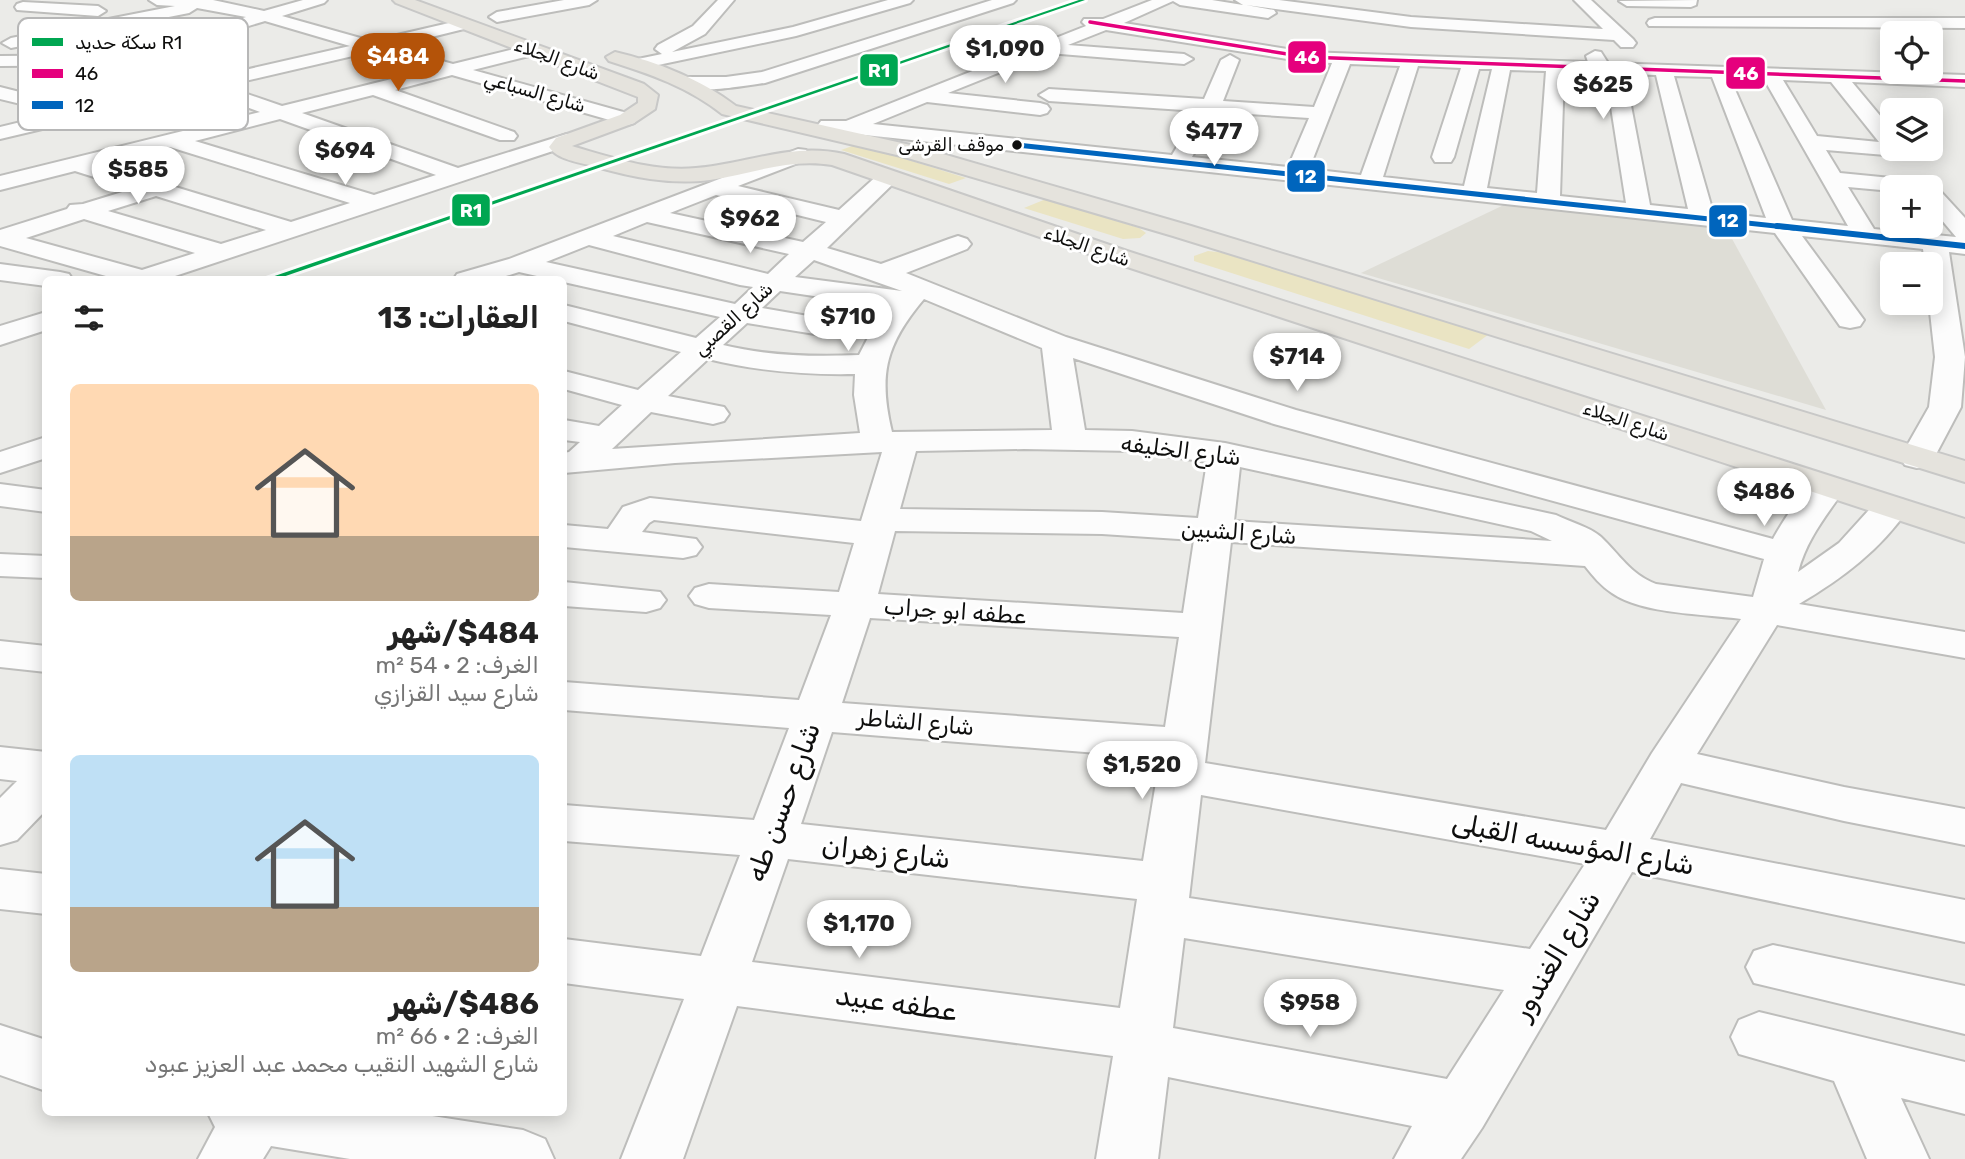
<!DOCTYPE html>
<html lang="ar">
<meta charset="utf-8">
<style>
body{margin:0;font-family:Rubik,Vazirmatn,sans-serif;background:#f6f6f6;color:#222;direction:rtl;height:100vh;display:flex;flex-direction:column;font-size:26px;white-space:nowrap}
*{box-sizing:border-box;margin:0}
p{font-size:23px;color:#767676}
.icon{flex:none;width:38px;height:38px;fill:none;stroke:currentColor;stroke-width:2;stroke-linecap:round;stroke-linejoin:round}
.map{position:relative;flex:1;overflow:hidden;direction:ltr}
.panel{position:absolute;left:42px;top:276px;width:525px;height:840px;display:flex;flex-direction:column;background:#fff;border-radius:10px;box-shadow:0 4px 18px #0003;direction:rtl}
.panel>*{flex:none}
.buttons{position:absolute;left:1880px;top:21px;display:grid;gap:14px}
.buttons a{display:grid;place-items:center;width:63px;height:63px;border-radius:10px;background:#fff;box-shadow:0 4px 18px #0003;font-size:35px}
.price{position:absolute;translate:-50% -60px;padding:0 16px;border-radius:24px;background:#fff;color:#222;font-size:23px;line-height:46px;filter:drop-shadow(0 2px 4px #0008)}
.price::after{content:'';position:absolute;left:50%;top:42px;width:21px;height:16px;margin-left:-10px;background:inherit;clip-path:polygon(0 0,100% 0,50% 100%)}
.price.on{background:#b45309;color:#fff}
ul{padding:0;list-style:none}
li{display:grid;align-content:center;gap:14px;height:371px;padding:0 28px}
li span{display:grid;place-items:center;height:217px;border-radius:10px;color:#555}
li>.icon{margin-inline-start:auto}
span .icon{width:126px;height:126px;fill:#fffc;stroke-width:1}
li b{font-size:30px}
h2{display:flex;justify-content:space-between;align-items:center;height:84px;padding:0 28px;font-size:30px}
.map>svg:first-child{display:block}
.built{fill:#deddd6}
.green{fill:#eae4c3}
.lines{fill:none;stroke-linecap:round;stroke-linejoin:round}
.minor-casing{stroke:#bdbdbb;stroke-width:4}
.major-casing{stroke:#c8c8c7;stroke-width:4}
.minor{fill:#fcfcfc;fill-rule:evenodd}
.major{fill:#e5e3dd;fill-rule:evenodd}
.bus-1-casing{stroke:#fff;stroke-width:6}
.bus-2-far1-casing{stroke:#fff;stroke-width:8}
.bus-2-casing{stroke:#fff;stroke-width:10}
.bus-1{stroke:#e5007d;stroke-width:3.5}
.bus-2-far1{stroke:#0065bd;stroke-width:5}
.bus-2{stroke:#0065bd;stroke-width:6}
.rail-1-casing{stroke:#fff;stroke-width:6}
.rail-1{fill:#00a651;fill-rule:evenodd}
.bus-dot{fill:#0f0f0e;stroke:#fff;stroke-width:2.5}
.labels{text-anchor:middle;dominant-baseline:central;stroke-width:6;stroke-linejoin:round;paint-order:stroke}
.far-bus-label{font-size:18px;fill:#0f0f0e;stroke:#fff;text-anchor:end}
.far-street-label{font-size:19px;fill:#0f0f0e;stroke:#fff}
.street-label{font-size:23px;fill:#0f0f0e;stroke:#fff}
.near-street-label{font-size:28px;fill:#0f0f0e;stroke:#fff}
.key{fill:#fff;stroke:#b7b7b7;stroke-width:2}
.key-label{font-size:19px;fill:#0f0f0e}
.line-badge{stroke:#fff;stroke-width:2.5}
.badge-label{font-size:19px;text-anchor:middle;font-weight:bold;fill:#fff}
</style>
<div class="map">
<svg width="1965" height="1159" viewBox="0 0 1965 1159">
<rect width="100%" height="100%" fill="#ebebe8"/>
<path class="built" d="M1508,203L1725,226L1826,410L1361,273Z"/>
<path class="green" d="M858,144L966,178L949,184L841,150Z
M1046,199L1139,228L1146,233L1140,238L1123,239L1024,208Z
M1208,251L1226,253L1489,334L1469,349L1194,261V256Z"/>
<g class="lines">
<defs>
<path id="minor" d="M149,0H213L264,11L303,0H327L324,3L282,16L371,41L462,20L470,25L468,28L391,47L453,64L531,45L537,46L540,50L537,54L473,70L634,115L637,119L634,123L627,125L452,75L395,90L514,132L517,136L514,140H500L373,95L302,113L458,168L567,134L574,136L577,140L574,144L163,280H120L0,246V230L67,209L70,205L83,204L132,189L75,171L0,190V176L260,112L203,91L0,139V127L58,113L0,99V87L83,108L184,84L131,65L0,66V56L118,55L246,17L197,8L189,13L11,48L2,43L11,38L175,6L157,5ZM265,21L350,46L205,79L144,58ZM370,52L432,69L282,106L224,86ZM280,119L436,175L374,195L195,141ZM170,147L350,203L291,222L172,186L169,182L156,181L100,164ZM156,196L266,230L221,244L108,211ZM84,219L195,253L142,270L26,238Z
M564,0H597L589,5L497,22L489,17L497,12Z
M718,0H734L705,34L672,52L793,27L888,0H913L910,3L796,36L639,69L633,68L630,64L633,60L662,54L655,49L658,45L693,26Z
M992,0H1016L1013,3L765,83C747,85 689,97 678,83L687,77H726L762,72Z
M1152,0H1212L1243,5L1235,0H1279L1411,17L1603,29L1574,0H1591L1633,39L1636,43L1633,47H1621L1614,40L1411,27L1246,5L1274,10L1276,13L1268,18L1180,5L1173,1L1124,23L1306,52L1588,62L1586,56L1595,51L1601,52L1608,63L1965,75V87L1852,82L1892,130V149L1908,150L1905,155L1897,156L1826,150L1840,173L1932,182L1965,218V254L1949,252L1965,357L1961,407L1934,458L1929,465L1917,468L1905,465L1900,458L1929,407L1935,357L1929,303L1930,264H1925L1923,249L1802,236L1864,320L1860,326L1850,328L1840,326L1775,233L828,131L821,129L818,125L821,121H846L1086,26L1082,22L1084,19H1103ZM1106,30L1306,62L1332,63L1314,107L1223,101L1239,60L1230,55L1221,60L1204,99L1049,89L1039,95L1049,101L1198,111L1172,155L873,124L927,102L1040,115L1047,113L1050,109L1047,105L1040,103L948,93L1048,53L1184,64L1193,59L1184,54L1068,45ZM1350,64L1400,66L1361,175L1309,169ZM1418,66L1461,68L1432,157L1435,162H1451L1454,157L1479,69H1492L1464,186L1383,177ZM1510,70L1546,71L1537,193L1487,188ZM1564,72L1606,75L1626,203L1560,196ZM1625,74L1656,75L1688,209L1650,205ZM1674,76L1712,77L1766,218L1713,212ZM1730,78L1764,79L1848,226L1792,220ZM1783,80L1831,82L1879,142L1817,136ZM1217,112L1309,118L1288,167L1192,157ZM1848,187L1892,191V187H1930V206L1956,237L1874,229Z
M1697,0L1696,5L1691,7L1627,6L1619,1Z
M23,2L98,6L106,11L98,16L17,10L15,7L17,4Z
M1655,18H1965V28L1649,26L1647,23L1649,20Z
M798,149L806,150L809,155L806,160L738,186L839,210L880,173H896L899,178L827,248L881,264L949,239L958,236L967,239L971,244L967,249L906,273L1066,337L1296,410L1773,539C1781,524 1805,486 1819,479C1826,475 1834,478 1841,480L1846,487C1827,515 1807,538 1798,572L1839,543L1878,500L1891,497L1904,500L1909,508C1880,550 1843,578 1799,604L1965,632V658L1777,625L1697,754L1844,787L1965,809V845L1844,821L1681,783L1650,839L1965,900V942L1632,872L1482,1128L1461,1159H1394L1412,1126L1168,1077L1158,1159H1096L1113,1056L737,1006L683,1159H621L684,999L564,983V939L701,956L740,855L564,841V805L754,820L789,728L564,710V682L799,700L831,615L709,608L695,604L689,596L695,588L709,584L839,592L854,543L654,520L649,523L642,532L696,539L702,547L696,555L683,558L564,547V525L608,529L623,507L650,498L861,521L882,452L675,463L564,473V453L569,452L580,442L564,440V420L599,426L622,405L564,389V371L638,390L681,352L564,321V305L696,338L720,317L519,272L493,280H453L457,274L509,259ZM716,195L826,222L803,242L670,213ZM647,222L789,254L768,274L613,236ZM589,245L740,285L753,287L735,304L546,262ZM814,260L902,291L795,277ZM780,291L888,307L874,326L859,355C813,357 768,356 723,345L747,323L821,335L831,332L835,326L831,320L762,308ZM924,299L1042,348L1052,430L892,432C878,374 886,344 924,299ZM1073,358L1274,424L1764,559L1753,597L1656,584C1630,574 1620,555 1601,537C1590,527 1570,522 1556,515L1225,443L1132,431L1085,430ZM708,359C757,371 805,375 855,374L854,395L860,433L612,449L651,412L713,424L724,421L729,414L724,407L668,396ZM1024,449L1132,451L1207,462L1198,518L1102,512L900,509L916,451ZM1240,467L1531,531L1552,541L1234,521ZM895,531L1102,534L1194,540L1183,613L878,594ZM1231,542L1585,566C1593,576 1601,586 1612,593C1642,614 1704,614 1741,619L1652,753L1606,830L1205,763ZM870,618L1179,637L1165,727L842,703ZM832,732L1160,758L1143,861L801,824ZM1201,795L1585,864L1530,949L1189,898ZM788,859L1137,899L1120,1008L752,962ZM1184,938L1504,990L1447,1079L1173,1028Z
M0,264L60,272L69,274L73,280H46V286L0,280Z
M46,312V330L0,345V326Z
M46,437V458L0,473V452Z
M0,484L46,490V512L0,506Z
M0,554L46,556V578L0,576Z
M564,582L660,592L666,600L660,608L646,612L564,606Z
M0,641L46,646V672L0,667Z
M0,747L46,752V810L17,840L0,845V798L17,781L0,779Z
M0,869L46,874V914L0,909Z
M1773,945L1965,986V1034L1754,983L1746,967L1754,951Z
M1759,1012L1965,1062V1114L1901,1098L1929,1159H1867L1834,1081L1739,1054L1731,1037L1739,1020Z
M0,1025L46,1040V1091L0,1075Z
M208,1113H413L523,1130L545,1139L554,1159H350L271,1146L263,1159H198L215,1127Z"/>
<path id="major" d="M393,0H415L644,84L658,95L655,109L634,123L572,146L575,147C614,158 654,172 696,168C746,164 792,142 844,154L1127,251L1965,519V542L1109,261L832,165C789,158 751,174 710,180C669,185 631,177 593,166C578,162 558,160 549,147L556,138L620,115L638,103V97L396,3Z
M615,52C658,62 700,79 736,106L915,146L1191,226L1965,461V482L1173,236L901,156L722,114C688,87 650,74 609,61L606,57Z"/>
</defs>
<use href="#minor" class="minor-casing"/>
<use href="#major" class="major-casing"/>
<use href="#minor" class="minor"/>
<use href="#major" class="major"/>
<defs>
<path id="bus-1" d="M1090,22L1306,57L1965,81"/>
<path id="bus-2-far1" d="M1017,145L1794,228"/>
<path id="bus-2" d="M1777,226L1965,246"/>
</defs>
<use href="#bus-1" class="bus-1-casing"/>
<use href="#bus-2-far1" class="bus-2-far1-casing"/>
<use href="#bus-2" class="bus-2-casing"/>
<use href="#bus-1" class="bus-1"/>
<use href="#bus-2-far1" class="bus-2-far1"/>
<use href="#bus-2" class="bus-2"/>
<defs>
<path id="rail-1" d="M1079,0H1085L274,280H263Z"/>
</defs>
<use href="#rail-1" class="rail-1-casing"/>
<use href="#rail-1" class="rail-1"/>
</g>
<circle class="bus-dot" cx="1017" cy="145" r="6"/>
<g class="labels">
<g class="far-bus-label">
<text x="1004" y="145">موقف القرشى</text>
</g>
<g class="far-street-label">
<text transform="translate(557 59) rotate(20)">شارع الجلاء</text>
<text transform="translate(535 92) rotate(16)">شارع السباعي</text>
<text transform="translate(1087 246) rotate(19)">شارع الجلاء</text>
<text transform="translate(733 319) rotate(-42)">شارع القصبي</text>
<text transform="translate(1626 421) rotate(18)">شارع الجلاء</text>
</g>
<g class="street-label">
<text transform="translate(1181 450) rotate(7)">شارع الخليفه</text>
<text transform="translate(1239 532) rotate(4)">شارع الشبين</text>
<text transform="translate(955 611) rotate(4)">عطفه ابو جراب</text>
<text transform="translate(916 722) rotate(5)">شارع الشاطر</text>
</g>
<g class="near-street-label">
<text transform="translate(783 802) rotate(-70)">شارع حسن طه</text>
<text transform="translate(1573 844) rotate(10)">شارع المؤسسه القبلى</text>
<text transform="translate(886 852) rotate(6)">شارع زهران</text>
<text transform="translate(1556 955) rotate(-59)">شارع الغندور</text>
<text transform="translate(896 1003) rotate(8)">عطفه عبيد</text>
</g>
</g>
<rect x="18" y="18" width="230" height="112" rx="10" class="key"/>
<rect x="32" y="38" width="31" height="8" fill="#00a651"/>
<rect x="32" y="69" width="31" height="9" fill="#e5007d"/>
<rect x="32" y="101" width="31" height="8" fill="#0065bd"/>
<g class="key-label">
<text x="75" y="49">سكة حديد R1</text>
<text x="75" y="80">46</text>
<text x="75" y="112">12</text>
</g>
<g class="line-badge">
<rect x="1287" y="40" width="40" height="34" rx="7" fill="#e5007d"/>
<rect x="859" y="53" width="40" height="34" rx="7" fill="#00a651"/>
<rect x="1725" y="56" width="41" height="34" rx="7" fill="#e5007d"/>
<rect x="1286" y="159" width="40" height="34" rx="7" fill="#0065bd"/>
<rect x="451" y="193" width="40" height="34" rx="7" fill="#00a651"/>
<rect x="1708" y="204" width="40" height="34" rx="7" fill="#0065bd"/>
</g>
<g class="badge-label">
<text x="1307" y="64">46</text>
<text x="879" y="77">R1</text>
<text x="1746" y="80">46</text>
<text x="1306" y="183">12</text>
<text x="471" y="217">R1</text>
<text x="1728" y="227">12</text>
</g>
</svg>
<div class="buttons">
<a><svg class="icon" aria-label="locate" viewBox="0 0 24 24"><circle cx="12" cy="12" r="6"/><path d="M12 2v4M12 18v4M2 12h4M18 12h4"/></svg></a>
<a><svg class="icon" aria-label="layers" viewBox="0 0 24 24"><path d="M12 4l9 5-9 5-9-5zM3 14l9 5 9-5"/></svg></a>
<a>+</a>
<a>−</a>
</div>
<b class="price" style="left:1005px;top:85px">$1,090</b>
<b class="price on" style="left:398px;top:93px">$484</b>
<b class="price" style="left:1603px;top:121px">$625</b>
<b class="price" style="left:1214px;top:168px">$477</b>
<b class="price" style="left:345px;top:187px">$694</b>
<b class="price" style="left:138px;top:206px">$585</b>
<b class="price" style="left:750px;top:255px">$962</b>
<b class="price" style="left:848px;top:353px">$710</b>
<b class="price" style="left:1297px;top:393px">$714</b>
<b class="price" style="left:1764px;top:528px">$486</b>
<b class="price" style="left:1142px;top:801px">$1,520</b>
<b class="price" style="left:859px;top:960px">$1,170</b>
<b class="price" style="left:1310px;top:1039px">$958</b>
<section class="panel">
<h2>العقارات: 13<svg class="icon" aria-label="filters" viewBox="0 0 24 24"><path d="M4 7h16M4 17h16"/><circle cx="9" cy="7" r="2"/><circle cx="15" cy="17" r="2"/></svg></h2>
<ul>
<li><span style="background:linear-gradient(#ffd9b3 70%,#b9a48a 0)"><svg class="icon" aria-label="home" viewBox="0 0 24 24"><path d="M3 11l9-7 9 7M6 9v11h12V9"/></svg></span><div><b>$484/شهر</b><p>الغرف: 2 · 54 m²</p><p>شارع سيد القزازي</p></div></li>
<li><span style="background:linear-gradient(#bfe0f5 70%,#b9a48a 0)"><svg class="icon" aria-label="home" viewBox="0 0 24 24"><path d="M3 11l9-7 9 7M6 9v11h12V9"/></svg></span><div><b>$486/شهر</b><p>الغرف: 2 · 66 m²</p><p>شارع الشهيد النقيب محمد عبد العزيز عبود</p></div></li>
</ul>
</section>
</div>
